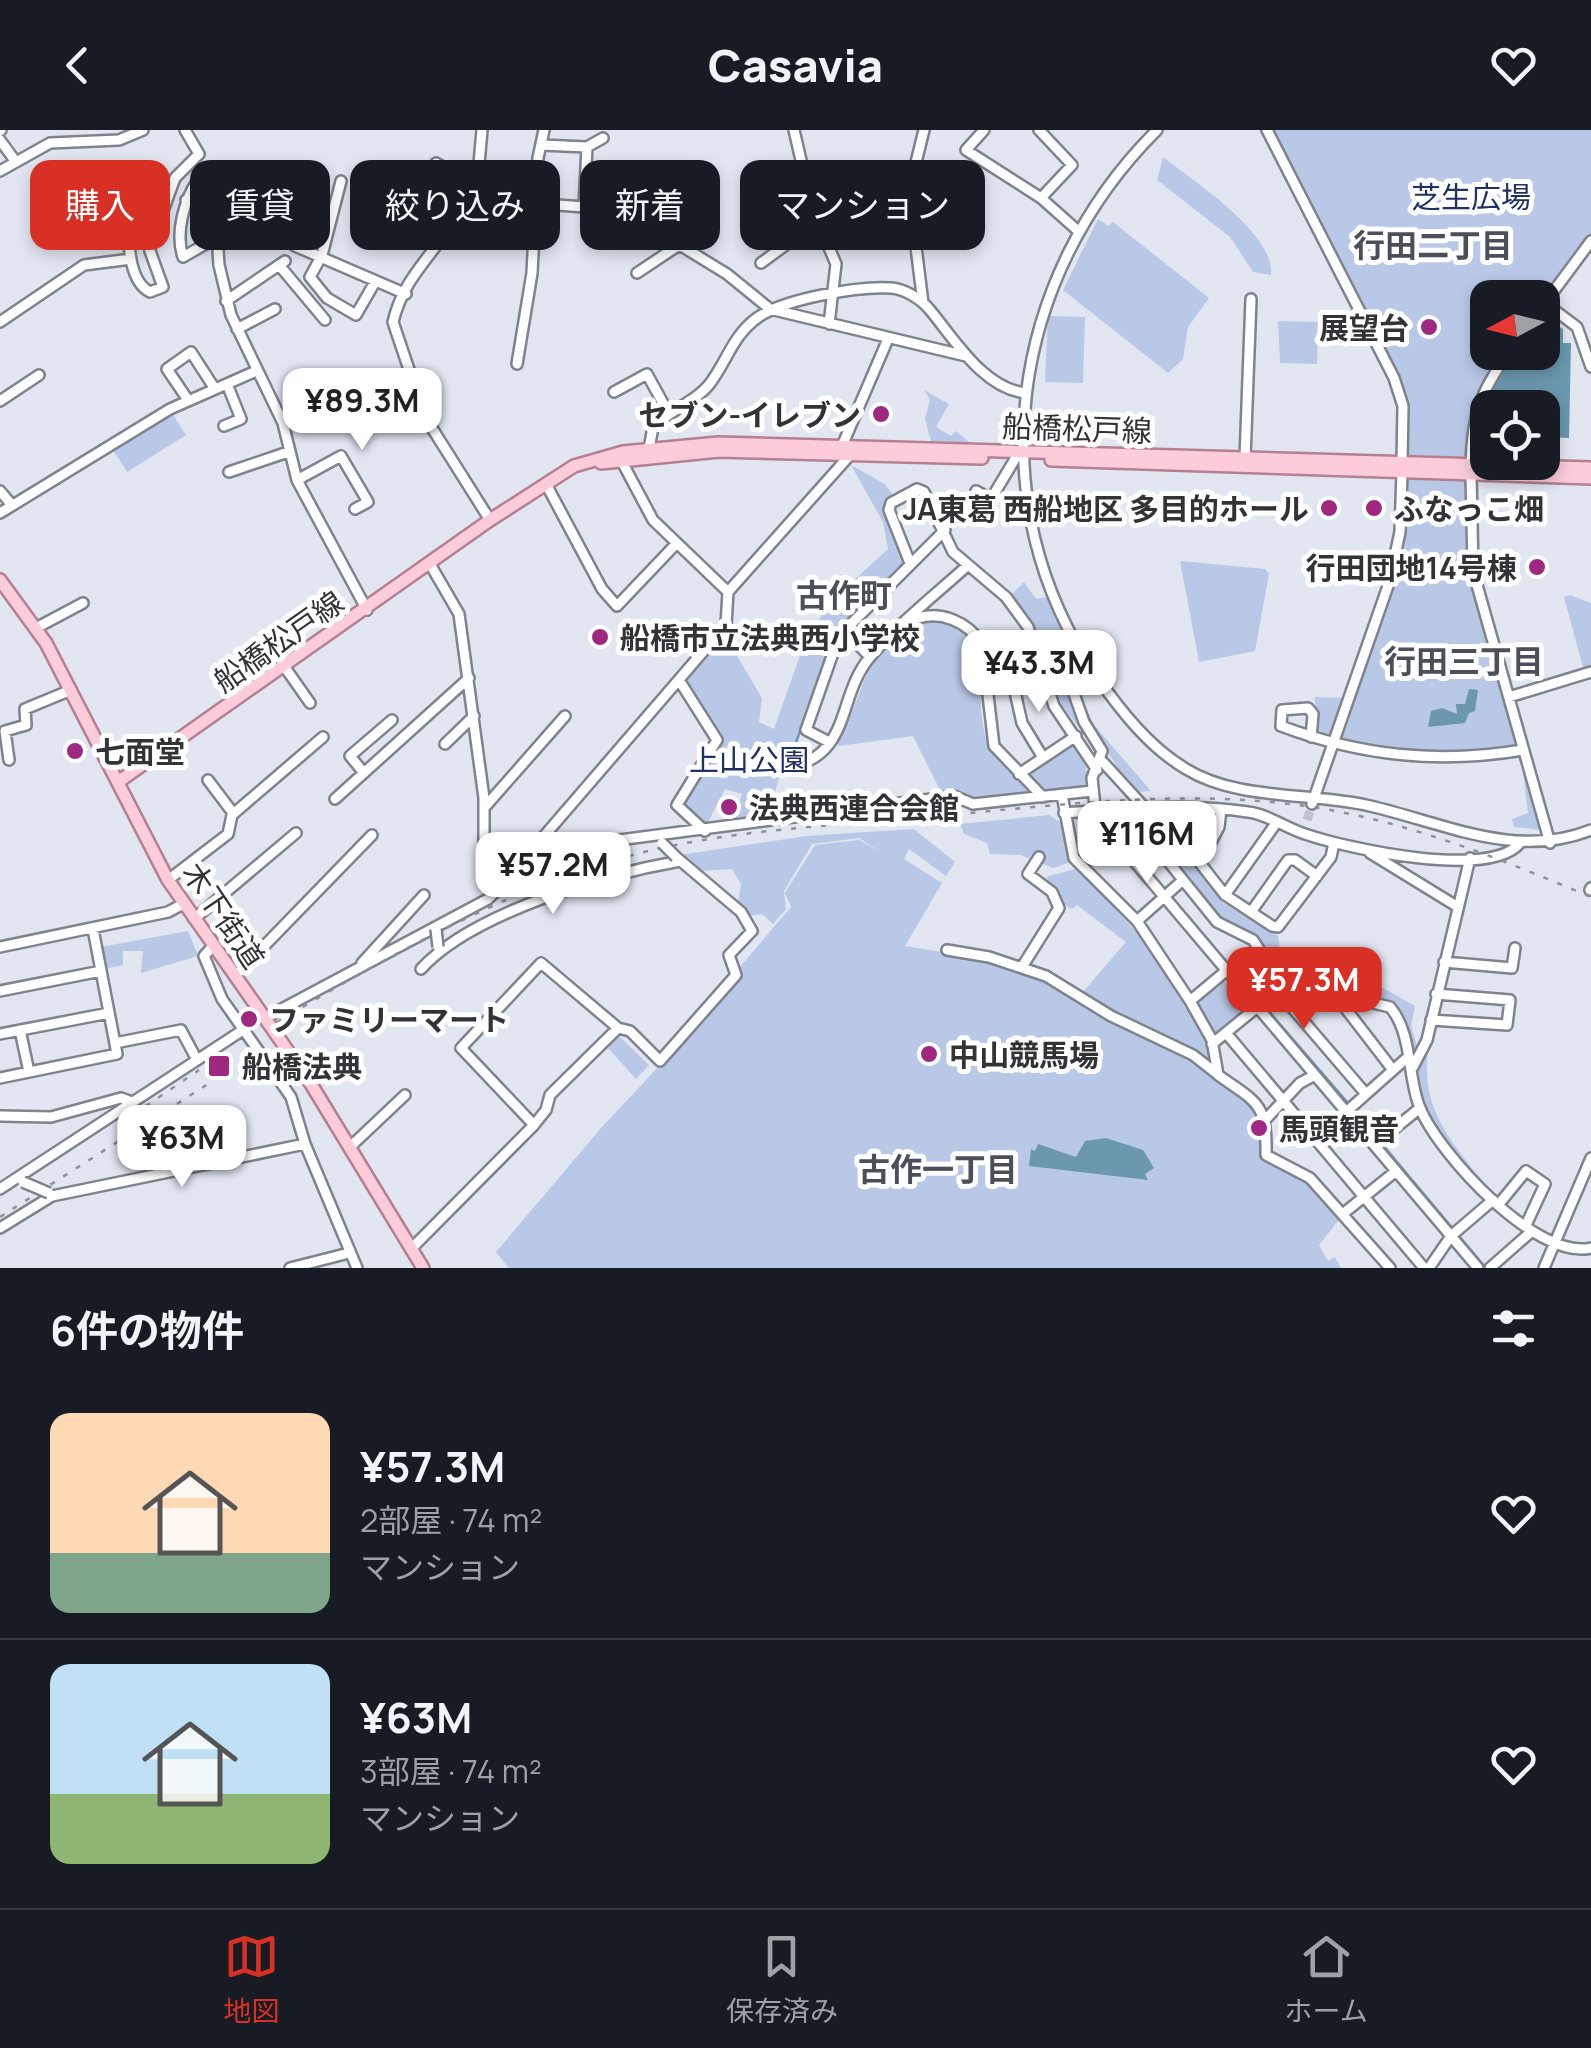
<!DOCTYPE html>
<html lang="ja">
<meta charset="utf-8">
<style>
body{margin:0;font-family:Manrope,"Noto Sans JP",sans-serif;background:#242831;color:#f1f3f6;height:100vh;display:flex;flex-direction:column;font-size:38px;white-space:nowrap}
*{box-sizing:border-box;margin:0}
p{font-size:32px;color:#9ea1a6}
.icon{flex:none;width:55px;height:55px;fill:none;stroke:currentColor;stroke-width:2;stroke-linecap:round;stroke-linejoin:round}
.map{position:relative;height:1138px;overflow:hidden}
.panel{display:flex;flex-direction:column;background:#171b24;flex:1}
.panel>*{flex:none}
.guide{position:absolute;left:30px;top:30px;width:1000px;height:90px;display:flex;gap:20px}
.needle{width:65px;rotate:263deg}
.buttons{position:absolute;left:1470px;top:150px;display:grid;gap:20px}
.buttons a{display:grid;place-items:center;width:90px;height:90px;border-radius:20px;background:#171b24;box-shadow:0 5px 15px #0003;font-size:50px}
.price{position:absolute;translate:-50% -85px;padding:0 22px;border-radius:20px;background:#fff;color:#222;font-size:32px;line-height:65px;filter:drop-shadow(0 2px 5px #0008)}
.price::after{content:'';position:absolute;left:50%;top:60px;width:30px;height:22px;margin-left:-15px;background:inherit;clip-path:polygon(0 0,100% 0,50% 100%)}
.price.selected{background:#d93025;color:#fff}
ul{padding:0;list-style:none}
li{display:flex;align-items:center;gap:30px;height:250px;padding:0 50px}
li+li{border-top:2px solid #363941}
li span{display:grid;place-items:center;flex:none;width:280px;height:200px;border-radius:20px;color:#555}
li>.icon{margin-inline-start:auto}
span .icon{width:120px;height:120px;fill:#fffc;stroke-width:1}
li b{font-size:42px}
h2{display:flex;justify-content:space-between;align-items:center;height:120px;padding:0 50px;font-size:42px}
.chip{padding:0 35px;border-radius:20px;background:#171b24;box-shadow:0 5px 15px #0003;font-size:35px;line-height:90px}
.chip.selected{background:#d93025;color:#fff}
header{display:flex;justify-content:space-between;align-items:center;height:130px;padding:0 50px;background:#171b24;font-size:45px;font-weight:800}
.menu{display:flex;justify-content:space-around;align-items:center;height:140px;border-top:2px solid #363941;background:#171b24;font-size:28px;color:#9ea1a6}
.menu a{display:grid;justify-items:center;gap:5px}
.menu .selected{color:#d93025}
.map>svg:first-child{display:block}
.green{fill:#b9c8e7}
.water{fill:#6b98af}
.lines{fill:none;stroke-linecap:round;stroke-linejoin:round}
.stream{stroke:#6b98af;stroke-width:2.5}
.minor-tunnel{stroke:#bfc2cc;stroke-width:9;stroke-dasharray:9 4.5;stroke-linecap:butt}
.minor-casing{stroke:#7f838c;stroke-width:14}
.major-casing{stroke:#b48091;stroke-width:16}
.minor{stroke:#fff;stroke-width:9}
.major{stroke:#fcccda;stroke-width:11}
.rail{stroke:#8d9097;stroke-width:2.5;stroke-dasharray:5 10;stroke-linecap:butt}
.minor-bridge-casing{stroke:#7f838c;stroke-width:14;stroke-linecap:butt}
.minor-bridge{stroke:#fff;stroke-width:9}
.poi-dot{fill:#9f2880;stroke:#fff;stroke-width:4}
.labels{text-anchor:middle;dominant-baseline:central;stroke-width:10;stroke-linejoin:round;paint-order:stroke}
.park-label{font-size:30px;fill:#1e3162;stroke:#fff}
.poi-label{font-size:30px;font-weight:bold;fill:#313337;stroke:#fff;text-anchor:start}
.street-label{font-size:30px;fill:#313337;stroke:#fff}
.neighbourhood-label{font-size:32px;font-weight:bold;fill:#4b4f58;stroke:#fff}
</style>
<header><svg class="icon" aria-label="back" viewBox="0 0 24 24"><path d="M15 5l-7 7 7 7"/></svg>Casavia<svg class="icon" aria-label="heart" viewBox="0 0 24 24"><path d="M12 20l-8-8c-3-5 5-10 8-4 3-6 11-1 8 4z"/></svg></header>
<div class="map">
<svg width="1591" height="1138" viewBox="0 0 1591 1138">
<rect width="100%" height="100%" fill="#e2e6f1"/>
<path class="green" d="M1270,0H1591V105L1543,171L1488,168V222L1504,223L1470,278V327L1404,325L1406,283Z
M1163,27C1193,51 1275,103 1271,145L1253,142L1230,107L1157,50Z
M1098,89L1108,96L1113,92L1209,168L1188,197L1183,229L1168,243L1063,160Z
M1048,186L1085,187L1083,253L1045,252Z
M1278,191L1318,192L1317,234L1280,233Z
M924,260L949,274L936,297L951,306L956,301L970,313L931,311L925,289L930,270Z
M172,283L186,305L127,342L113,320Z
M851,335L885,354L895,368L884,376L903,433L833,504L791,624L804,630L782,636L769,684L732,693L742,664L725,659L706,696L683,677L682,671L718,616L684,548L723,502L762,568L759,592L774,599L803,517L829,473L888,419L883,392Z
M1404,349L1469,351L1465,415L1469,437L1519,615L1426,623L1338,609L1392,458L1402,410Z
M1180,431L1265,439L1269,444L1255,521L1199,532Z
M1024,452L1036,469L1048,467L1069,511C1047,541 1082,594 1098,622L1061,574L1044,518L1012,464Z
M1570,465L1591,473V539L1584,541L1564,467Z
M927,488C1009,496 965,566 990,617C999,634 1019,650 1033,663L977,671L942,664L913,606L839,616L836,612C871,559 855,522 927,488Z
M1065,530L1079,553L1076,557L1094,595L1151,661L1135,662C1103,620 1082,580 1065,530Z
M1315,567L1344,568L1331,606L1325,609L1315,601Z
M1074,611L1085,626L1088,658L1045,664L1026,647L1027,643Z
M1521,626L1541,700L1514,697L1512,689L1528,683Z
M1149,684L1164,691L1174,719L1195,733L1223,773L1278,806L1282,830C1301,845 1321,852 1342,835L1415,876L1411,896L1420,926L1429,914C1418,982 1453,1011 1491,1063C1464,1035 1433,1008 1421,970C1412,940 1411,906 1397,879L1283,852L1255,806L1219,789L1164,720Z
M1049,685L1063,694L1071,732L1053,738L1021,725L990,724L987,713L964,704L960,694Z
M914,699L955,732L946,746L909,719L904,729L942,753L905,816L985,829L1045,849L1193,927L1252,973L1263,989L1262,1027L1270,1035L1308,1051L1342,1086L1319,1115L1328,1131L1335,1127L1341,1138H509L496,1122L602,997L732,858L739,838L791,777L785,763L815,715L859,710L879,721L859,708L812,714L784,761L786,779L773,794L762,784L749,786L738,773L741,754L732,739L699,741L680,725L806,706Z
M1075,739C1130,792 1196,860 1214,938C1178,902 1124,890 1082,863L1126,812L1077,775L1072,779L1061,772L1046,747Z
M188,801L198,826L141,843L143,821H123V835L104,839L100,817Z
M1222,849L1248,877L1247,882L1214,910L1193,873Z
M618,905L649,935L636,949L608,918Z"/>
<path class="water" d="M1543,186L1563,199V213H1571L1569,308L1543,307L1542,278H1488L1487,284H1482L1486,264L1514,223L1542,222Z
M1469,559L1478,560L1475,581L1469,583L1465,593L1428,597L1431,581L1442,578L1457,584L1456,574H1465Z
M1106,1008L1143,1020L1154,1038L1145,1044L1148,1050L1029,1036L1031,1019L1035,1021L1038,1014L1076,1027L1085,1011Z"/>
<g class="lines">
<path class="stream" d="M790,629L835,505L902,436
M1105,689L1166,760
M1171,766L1260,871
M1265,877L1348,973
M1353,979L1377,1008
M1382,1014L1454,1100
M1459,1106L1486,1138"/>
<path class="minor-tunnel" d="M1307,690L1312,674"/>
<defs>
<path id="minor" d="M482,0L477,56C456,71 451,96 436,116C417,141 401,159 393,192L425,287L490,390
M794,0L812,78L836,134L829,194
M984,0L966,20L1041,68L1077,100
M1039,0L1072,35L1041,68
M1157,0C1010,146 976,372 1097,547C1121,581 1149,617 1186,639C1238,671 1311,662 1370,676C1444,693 1516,730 1591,700
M1267,0L1394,248L1403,276L1402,332
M0,1L1,0
M0,10L16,32
M541,15L587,17L603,8
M436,33L504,71L584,77L652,98L727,144L770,179L966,226
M0,41L50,13L119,10L143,0
M213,46L219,135L231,185L283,293L297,350L367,480
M198,50C184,70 175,103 183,127L272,76
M341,51L322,125L310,147L327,168L356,185L375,152
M296,66L295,116L406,164
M186,70L219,74L270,43
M139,74L152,82L150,121L163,157L150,162C126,150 129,104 127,80Z
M584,77L587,17
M152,82L163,81L175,48L199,24L185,0
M761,133L817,92
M279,135L325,190
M637,143L679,115
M226,171L285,131
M923,173L909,61L924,0
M1545,173L1577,197L1591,237
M1542,177L1591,111
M0,192L84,135L131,129
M237,199L275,179
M517,234L532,143L538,28L544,0
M614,262L647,244L669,284
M188,270L167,239L191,222L215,259
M0,271L39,245
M224,296L241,289L227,254
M842,316L888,209
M648,324L653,297C669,281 692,274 708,256C726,234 732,206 757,188C783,169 858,156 891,158C905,159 921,169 930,180C955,210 984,259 1026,263
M1245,328L1251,169
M621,330L653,390L728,462
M1471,334C1473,283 1479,264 1509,222
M229,342L288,322
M1471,344L1473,441L1550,713
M297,350L341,326L368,372L355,379
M546,354L602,459L617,476L676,414
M0,361L11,374
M976,361L991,369L1015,329
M0,383L170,279L256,241
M910,433L889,380L891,373L917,359L924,362L953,422L1006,467L1028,497L1054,576L1097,640
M430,434L459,484L484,668V711L497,726L954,666L973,674L1092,661
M915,489C940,480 967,491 982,514L994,616L1043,667
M36,498L83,473
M845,501L870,527
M1074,510L1062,530L1084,592L1102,621L1092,648L1096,686L1478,1138
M284,536L310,573
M679,550L717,610L677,675L705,701
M1013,553L1022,593L1042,626
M986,560L1046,545
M1509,567L1591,542
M1311,607L1313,584L1308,578L1282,580L1281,596C1361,626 1439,634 1523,620
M829,612L806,600L839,506L945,400
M445,614L474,586
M9,630L5,601L26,595L25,579L71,560
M1102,631L1144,677L1160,721L1183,750L1217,792L1253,810L1283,856L1212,914
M786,638C853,626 836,567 870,527C898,494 935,465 967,436
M364,643L350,626L392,590
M1019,644L1076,606
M208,650L233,683
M1062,665L1074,728L1137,791L1190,871L1212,910L1218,945C1258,973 1267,973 1266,1025L1310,1048L1390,1138
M335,669L469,548
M1312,674L1389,453L1400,402L1402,342
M484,678L565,586
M1221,679L1219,697L1200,733L1225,765L1272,796L1278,797L1331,727L1334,713
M1064,683C1125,679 1187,673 1248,682C1267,684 1286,698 1305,704C1345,718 1490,750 1520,713
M1370,723L1458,777
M168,750L228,704L232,685L323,607
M1590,760L1591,758
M1225,765L1277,692
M1251,782L1288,730H1295L1317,746
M194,789L296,703
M1137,791L1183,750
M213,816L204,826L222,869L291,967L305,1014L357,1138
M0,817L168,782L183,774
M947,820L989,827L1046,846L1111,886L1193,925L1216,943
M1444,832L1512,838L1515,818
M362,833L424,765
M1022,837L1059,778L1052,762L1028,744L1039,727
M421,839C472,783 605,744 680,731
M235,846L372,705
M1283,856L1298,855L1390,877C1413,904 1407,947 1420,978C1439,1024 1537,1131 1591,1118
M1277,860L1366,964
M0,861L101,841
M1336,866L1393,940
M1190,871L1226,841
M265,888L488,769L501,756L726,495L728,462L850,325
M1431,890L1507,895L1510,870L1436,864
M20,900L29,942
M1226,903L1424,1138
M0,904L109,883
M115,913L181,900L196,928
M1413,937L1427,910L1470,728
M0,948L117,924L93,799
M1346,982L1409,926
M0,986L51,987L121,968L132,972
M1266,989L1300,953L1315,945
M534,995L461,918L541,833L618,898L630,901L660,931L736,845L729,825L752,801L741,782L676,727
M1374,1015L1420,978
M350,1017L405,965
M0,1059L243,900
M1499,1074L1526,1041L1545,1054L1526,1095
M1344,1083L1396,1041
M0,1098L52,1066L305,1014
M411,1119L534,995L546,980L550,965L618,898
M290,1138L349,1123
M1429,1138L1451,1106L1493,1070
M1490,1138L1532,1101
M1544,1138L1591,1028"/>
<path id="major" d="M1051,330L1591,348
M601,333L719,321L982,328
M0,450L46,513L168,750L311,954L423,1138
M118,652L490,390L574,336L623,322L718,313L1591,338"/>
</defs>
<use href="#minor" class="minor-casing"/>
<use href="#major" class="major-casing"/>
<use href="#minor" class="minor"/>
<use href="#major" class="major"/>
<path class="rail" d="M277,892C392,824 517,753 648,721C745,698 849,695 948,685C1059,675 1169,661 1281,673C1390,684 1491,725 1591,767
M121,993L199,940
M0,1087L208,954"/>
<defs>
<path id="minor-bridge" d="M662,713L676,727
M436,799L438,817
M23,1052L49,1063"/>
</defs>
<use href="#minor-bridge" class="minor-bridge-casing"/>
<use href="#minor-bridge" class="minor-bridge"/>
</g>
<g class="poi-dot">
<circle cx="1429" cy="197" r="10"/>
<circle cx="881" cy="284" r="10"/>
<circle cx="1329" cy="378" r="10"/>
<circle cx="1374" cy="378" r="10"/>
<circle cx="1537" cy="437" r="10"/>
<circle cx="600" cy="507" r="10"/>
<circle cx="75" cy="621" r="10"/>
<circle cx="729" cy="677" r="10"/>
<circle cx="249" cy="889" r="10"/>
<circle cx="929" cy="924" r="10"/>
<rect x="207" y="924" width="24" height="24" rx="5"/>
<circle cx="1259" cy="998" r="10"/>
</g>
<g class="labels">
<g class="park-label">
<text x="1471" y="66">芝生広場</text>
<text x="749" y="629">上山公園</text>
</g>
<g class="poi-label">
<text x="1409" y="197" text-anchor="end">展望台</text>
<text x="861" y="284" text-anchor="end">セブン-イレブン</text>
<text x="1309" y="378" text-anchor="end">JA東葛 西船地区 多目的ホール</text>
<text x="1394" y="378">ふなっこ畑</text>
<text x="1517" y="437" text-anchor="end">行田団地14号棟</text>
<text x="620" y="507">船橋市立法典西小学校</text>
<text x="95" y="621">七面堂</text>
<text x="749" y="677">法典西連合会館</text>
<text x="269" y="889">ファミリーマート</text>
<text x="949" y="924">中山競馬場</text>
<text x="242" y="936">船橋法典</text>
<text x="1279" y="998">馬頭観音</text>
</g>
<g class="street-label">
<text transform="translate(1077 298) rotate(2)">船橋松戸線</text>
<text transform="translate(278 511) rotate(-35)">船橋松戸線</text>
<text transform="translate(224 785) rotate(56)">木下街道</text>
</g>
<g class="neighbourhood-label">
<text x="1433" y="115">行田二丁目</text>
<text x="844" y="465">古作町</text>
<text x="1464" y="531">行田三丁目</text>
<text x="938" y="1039">古作一丁目</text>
</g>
</g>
</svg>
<div class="buttons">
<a><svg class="needle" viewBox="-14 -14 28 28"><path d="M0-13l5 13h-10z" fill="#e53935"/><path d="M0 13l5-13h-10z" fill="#9ea1a6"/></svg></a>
<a><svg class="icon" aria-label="locate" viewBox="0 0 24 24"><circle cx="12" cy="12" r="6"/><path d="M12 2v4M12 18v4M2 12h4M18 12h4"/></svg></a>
</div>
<b class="price" style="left:362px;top:323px">¥89.3M</b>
<b class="price" style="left:1039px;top:585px">¥43.3M</b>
<b class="price" style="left:1147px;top:756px">¥116M</b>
<b class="price" style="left:553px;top:787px">¥57.2M</b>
<b class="price selected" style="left:1304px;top:902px">¥57.3M</b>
<b class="price" style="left:182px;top:1060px">¥63M</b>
<div class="guide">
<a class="chip selected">購入</a>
<a class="chip">賃貸</a>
<a class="chip">絞り込み</a>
<a class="chip">新着</a>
<a class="chip">マンション</a>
</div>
</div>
<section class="panel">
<h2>6件の物件<svg class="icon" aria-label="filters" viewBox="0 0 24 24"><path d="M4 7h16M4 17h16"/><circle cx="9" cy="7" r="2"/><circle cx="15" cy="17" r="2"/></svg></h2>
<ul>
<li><span style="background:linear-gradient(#ffd9b3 70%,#7fa58c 0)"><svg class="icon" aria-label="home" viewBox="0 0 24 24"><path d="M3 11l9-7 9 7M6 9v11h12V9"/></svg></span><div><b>¥57.3M</b><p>2部屋 · 74 m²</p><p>マンション</p></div><svg class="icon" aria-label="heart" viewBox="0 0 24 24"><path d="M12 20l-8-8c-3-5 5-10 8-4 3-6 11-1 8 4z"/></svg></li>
<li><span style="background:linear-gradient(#bfe0f5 65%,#8fb573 0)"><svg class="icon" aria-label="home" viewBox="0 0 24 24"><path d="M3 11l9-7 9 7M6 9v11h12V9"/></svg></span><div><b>¥63M</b><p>3部屋 · 74 m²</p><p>マンション</p></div><svg class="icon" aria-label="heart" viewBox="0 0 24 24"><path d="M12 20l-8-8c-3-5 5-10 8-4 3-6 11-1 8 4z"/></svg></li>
</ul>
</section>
<nav class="menu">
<a class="selected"><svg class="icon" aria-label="map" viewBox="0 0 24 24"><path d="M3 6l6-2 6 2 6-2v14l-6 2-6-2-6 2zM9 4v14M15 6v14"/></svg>地図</a>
<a><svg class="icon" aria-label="saved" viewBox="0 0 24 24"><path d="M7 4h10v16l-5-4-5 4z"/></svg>保存済み</a>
<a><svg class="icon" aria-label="home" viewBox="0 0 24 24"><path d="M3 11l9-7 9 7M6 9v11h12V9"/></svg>ホーム</a>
</nav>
